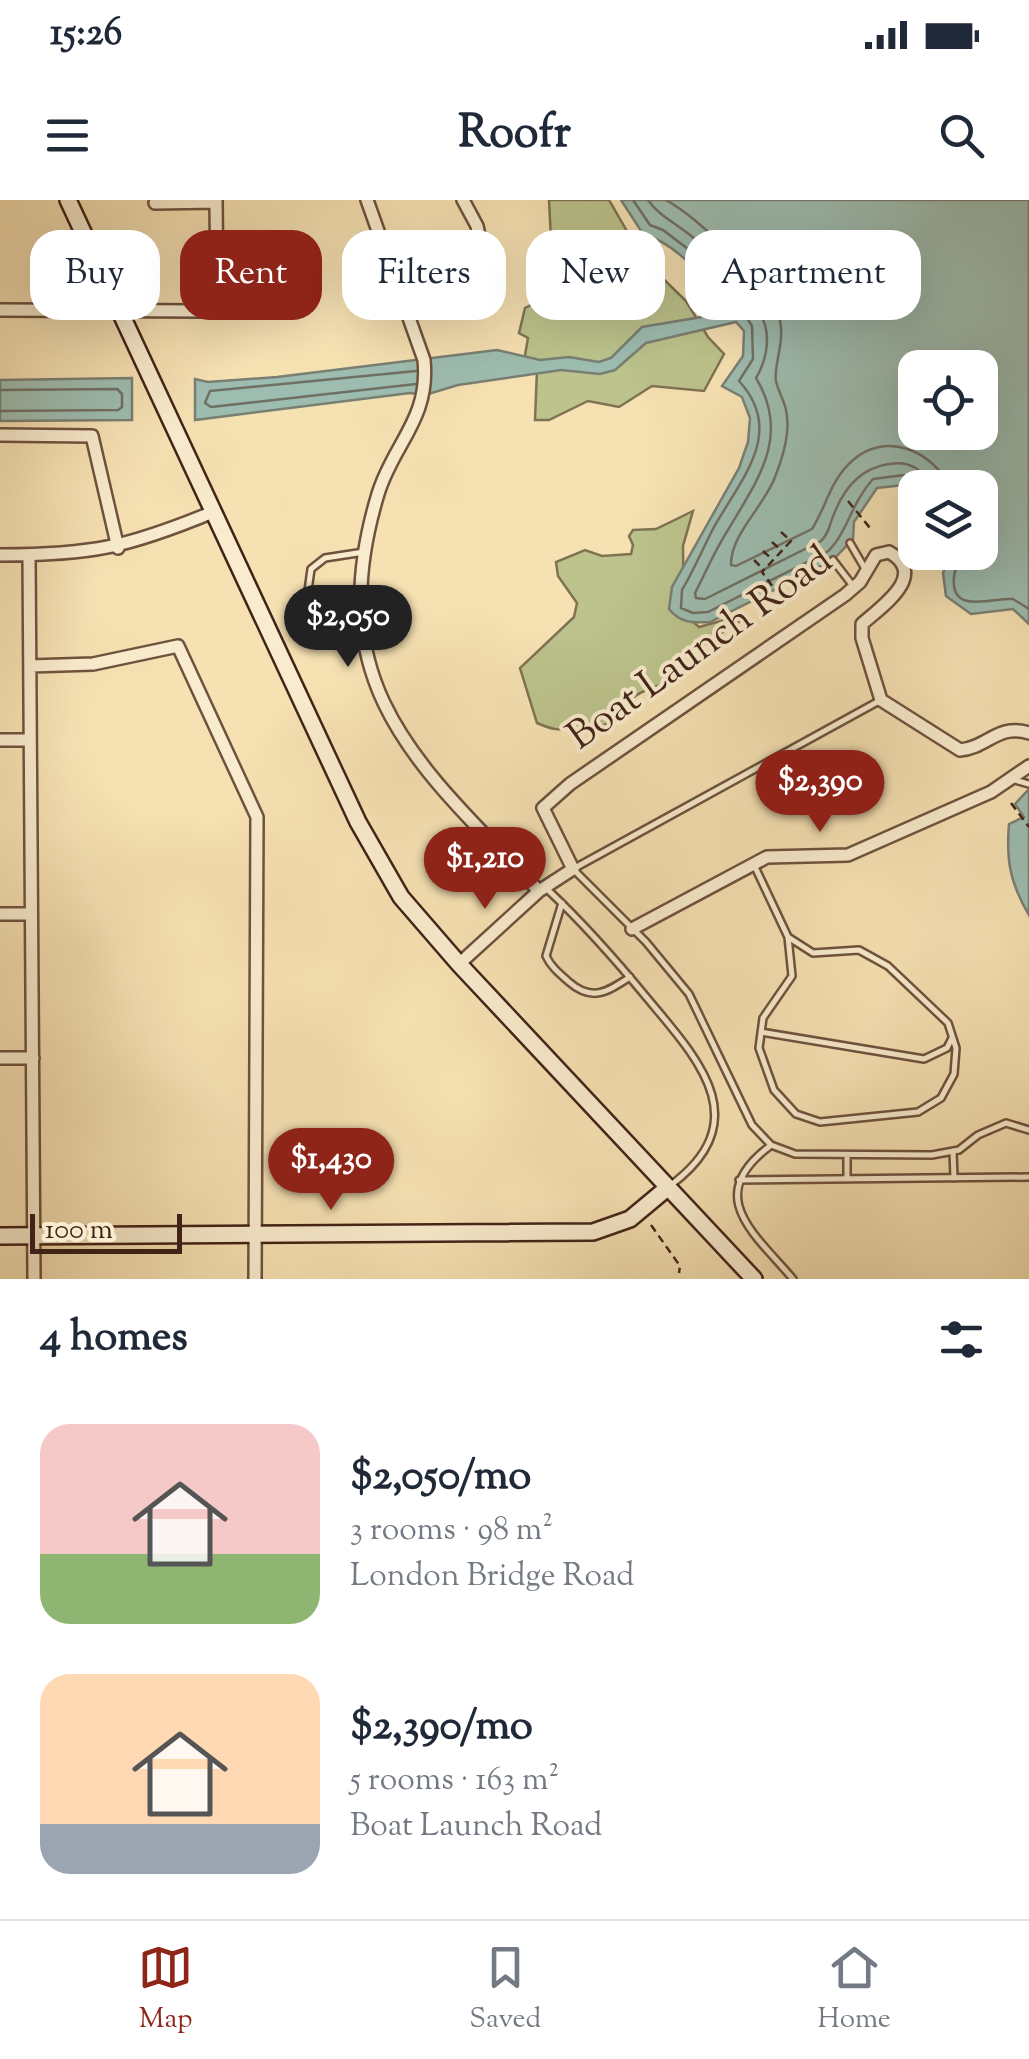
<!DOCTYPE html>
<meta charset="utf-8">
<style>
body{margin:0;font-family:"Sorts Mill Goudy",serif;background:#f2f2f3;color:#1f2937;height:100vh;display:flex;flex-direction:column;font-size:38px;white-space:nowrap}
*{box-sizing:border-box;margin:0}
p{font-size:32px;color:#747a83}
.icon{flex:none;width:55px;height:55px;fill:none;stroke:currentColor;stroke-width:2;stroke-linecap:round;stroke-linejoin:round}
.map{position:relative;height:1079px;overflow:hidden}
.drawer{display:flex;flex-direction:column;background:#fff;flex:1}
.drawer>*{flex:none}
.top-card{position:absolute;left:30px;top:30px;width:970px;height:90px;display:flex;gap:20px}
.controls{position:absolute;left:898px;top:150px;display:grid;gap:20px}
.controls a{display:grid;place-items:center;width:100px;height:100px;border-radius:20px;background:#fff;box-shadow:0 10px 40px #0002;font-size:50px}
.scale{position:absolute;left:30px;bottom:25px;width:152px;box-sizing:border-box;padding-left:10px;border:5px solid #422317;border-top:0;font-size:28px;line-height:35px;white-space:nowrap;color:#422317;-webkit-text-stroke:8px #f9ecce;paint-order:stroke}
.price{position:absolute;translate:-50% -85px;padding:0 22px;border-radius:35px;background:#8f2418;color:#fff;font-size:32px;line-height:65px;filter:drop-shadow(0 2px 5px #0008)}
.price::after{content:'';position:absolute;left:50%;top:60px;width:30px;height:22px;margin-left:-15px;background:inherit;clip-path:polygon(0 0,100% 0,50% 100%)}
.price.active{background:#222;color:#fff}
ul{padding:0;list-style:none}
li{display:flex;align-items:center;gap:30px;height:250px;padding:0 40px}
li span{display:grid;place-items:center;flex:none;width:280px;height:200px;border-radius:30px;color:#555}
li>.icon{margin-inline-start:auto}
span .icon{width:120px;height:120px;fill:#fffc;stroke-width:1}
li b{font-size:42px}
h2{display:flex;justify-content:space-between;align-items:center;height:120px;padding:0 40px;font-size:42px}
.pill{padding:0 35px;border-radius:30px;background:#fff;box-shadow:0 10px 40px #0002;font-size:35px;line-height:90px}
.pill.active{background:#8f2418;color:#fff}
.status{display:flex;justify-content:space-between;align-items:center;height:70px;padding:0 50px;background:#fff;direction:ltr}
.status svg{height:28px;fill:currentColor}
header{display:flex;justify-content:space-between;align-items:center;height:130px;padding:0 40px;background:#fff;font-size:45px;font-weight:700}
.dock{display:flex;justify-content:space-around;align-items:center;height:140px;border-top:2px solid #e0e1e3;background:#fff;font-size:28px;color:#747a83}
.dock a{display:grid;justify-items:center;gap:5px}
.dock .active{color:#8f2418}
.map>svg:first-child{display:block}
.green{fill:#bcc38c;stroke:#7f7352;stroke-width:2.5}
.water{fill:#9dbdb1;stroke:#797f73;stroke-width:2.5;fill-rule:evenodd}
.lines{fill:none;stroke-linecap:round;stroke-linejoin:round}
.shore{stroke:#707064;stroke-width:2.5}
.lane-casing{stroke:#6f523e;stroke-width:10}
.street-casing{stroke:#6f523e;stroke-width:16}
.secondary-casing{stroke:#422317;stroke-width:20}
.path{stroke:#422317;stroke-width:2.5;stroke-dasharray:8 5;stroke-linecap:butt}
.lane{stroke:#f9ecce;stroke-width:5}
.street{stroke:#f9ecce;stroke-width:11}
.secondary{stroke:#f9ecce;stroke-width:15}
.labels{text-anchor:middle;dominant-baseline:central;stroke-width:8;stroke-linejoin:round;paint-order:stroke}
.street-label{font-size:40px;fill:#422317;stroke:#f9ecce}
</style>
<div class="status"><b>15:26</b><svg viewBox="0 0 49 12"><path d="M0 12V9h3v3zM5 12V6h3v6zM10 12V3h3v9zM15 12V0h3v12zM26 1h20v11H26zM47 4h2v5h-2z"/></svg></div>
<header><svg class="icon" aria-label="menu" viewBox="0 0 24 24"><path d="M4 6h16M4 12h16M4 18h16"/></svg>Roofr<svg class="icon" aria-label="search" viewBox="0 0 24 24"><circle cx="10" cy="10" r="6"/><path d="M15 15l6 6"/></svg></header>
<div class="map">
<svg width="1029" height="1079" viewBox="0 0 1029 1079">
<rect width="100%" height="100%" fill="#f6e1b3"/>
<filter id="stains"><feTurbulence type="fractalNoise" baseFrequency=".002" numOctaves="4"/><feColorMatrix values="0 0 0 0 .2 0 0 0 0 .09 0 0 0 0 .02 0 0 0 .5 -.17"/></filter>
<radialGradient id="worn" r=".72"><stop offset=".6" stop-color="#630" stop-opacity="0"/><stop offset="1" stop-color="#630" stop-opacity=".3"/></radialGradient>
<path class="green" d="M549,0H609L643,59L686,101L708,137L724,154L704,191L652,186L619,207L588,201L549,220H535L537,170L524,161L528,138L519,133L525,108L568,86L551,39Z
M693,311L683,346L684,414L699,427L742,415L745,418L673,464L664,484C640,491 626,497 618,521L584,531L575,527C560,532 551,529 537,523L520,468L574,417L577,403L558,376L556,362L585,350L602,356L631,354L633,345L629,336L633,330L656,329Z"/>
<path class="water" d="M621,0H1029V424L1013,409L971,414L946,396L943,373L951,353L980,352V288H915V299L904,285L877,288L854,322L853,339L833,360L710,422C693,423 680,423 669,409L672,387L739,268L748,242L750,218L742,197L722,186L743,156L744,131L736,122L646,143L615,170L600,174L561,170L458,185L425,195L410,193L195,220V179L208,182L277,177L497,150L540,160L569,157L599,162L611,158L642,127L731,112C710,84 679,44 643,34ZM915,168H980V232H915Z
M132,178V220L0,221V180Z
M1029,589V715C1010,683 1006,660 1009,624L1024,617L1015,604Z"/>
<g class="lines">
<path class="shore" d="M633,0L650,25L663,30L688,49L737,102L752,126L753,159L739,181C786,232 741,279 714,327C703,348 694,370 682,390L681,408L693,413L708,412L827,352C847,334 851,303 873,279L904,275L918,288
M648,0C659,16 674,22 690,35C710,51 758,101 765,125C770,143 765,163 756,178C791,236 758,279 728,330C715,350 706,372 695,393L696,398L705,399L821,341C830,332 829,325 834,314C844,288 861,268 889,264C912,260 921,270 934,288
M666,0C700,19 769,84 780,121C785,142 773,168 776,181C778,191 784,200 786,210C791,232 783,257 775,277C765,305 730,335 731,365L736,366L812,329C826,307 831,279 852,261C885,230 934,251 950,288
M416,184L211,207L205,203L210,191L416,171
M0,190L117,189L122,194V207L118,210L0,211
M960,352C959,361 955,369 954,377C950,416 993,397 1013,399L1029,409"/>
<defs>
<path id="lane" d="M850,343L864,367
M833,360L853,386
M361,441L307,398L311,369L325,358L364,352
M879,501L573,669L646,742L689,794L752,925L771,945L795,954L932,955L959,950L978,935L1006,923L1029,930
M1015,580L1029,584
M755,667L788,737L792,776L763,818L759,848L774,890L796,914L820,922L918,912L941,898L954,874L956,848L948,823L888,766L859,750L813,753L788,737
M547,689C583,723 615,759 647,798C698,859 757,921 671,985
M562,703L546,756C551,767 560,774 569,782C592,802 607,792 630,777
M761,832L924,859L947,848L952,838
M770,946C703,996 754,1033 793,1079
M953,951L954,978
M847,977V955
M739,980L1029,977"/>
<path id="street" d="M367,0L424,160C430,219 393,244 378,294C320,486 417,564 539,691
M155,3L216,2
M405,47L415,60L437,74L469,65L481,45L477,26L463,0
M382,48L405,47L452,69
M0,110L205,111L217,100L216,0
M0,235L92,236L118,348
M0,355C92,355 128,347 213,312
M29,355L34,1079
M30,466L93,464L178,446L257,617L255,1079
M0,540H30
M0,714H31
M632,729L767,657L848,655L991,592L1029,566
M459,764L539,691L573,669L543,608L570,584L845,395L860,382L876,355L889,352C929,375 882,406 862,424V438L881,500L960,550C987,548 998,523 1029,533
M0,858H33"/>
<path id="secondary" d="M68,0L358,622L401,697L459,764L754,1079
M0,1036L593,1032L630,1019L666,989"/>
</defs>
<use href="#lane" class="lane-casing"/>
<use href="#street" class="street-casing"/>
<use href="#secondary" class="secondary-casing"/>
<path class="path" d="M848,301L870,328
M781,332L791,341L762,372L781,398
M772,342L781,350
M763,351L772,359
M754,360L763,369
M1011,603L1029,627
M651,1025L680,1066L679,1073"/>
<use href="#lane" class="lane"/>
<use href="#street" class="street"/>
<use href="#secondary" class="secondary"/>
</g>
<g class="labels">
<g class="street-label">
<text transform="translate(701 450) rotate(-36)">Boat Launch Road</text>
</g>
</g>
<rect width="100%" height="100%" filter="url(#stains)"/>
<rect width="100%" height="100%" fill="url(#worn)"/>
</svg>
<div class="controls">
<a><svg class="icon" aria-label="locate" viewBox="0 0 24 24"><circle cx="12" cy="12" r="6"/><path d="M12 2v4M12 18v4M2 12h4M18 12h4"/></svg></a>
<a><svg class="icon" aria-label="layers" viewBox="0 0 24 24"><path d="M12 4l9 5-9 5-9-5zM3 14l9 5 9-5"/></svg></a>
</div>
<div class="scale">100 m</div>
<b class="price active" style="left:348px;top:470px">$2,050</b>
<b class="price" style="left:820px;top:635px">$2,390</b>
<b class="price" style="left:485px;top:712px">$1,210</b>
<b class="price" style="left:331px;top:1013px">$1,430</b>
<div class="top-card">
<a class="pill">Buy</a>
<a class="pill active">Rent</a>
<a class="pill">Filters</a>
<a class="pill">New</a>
<a class="pill">Apartment</a>
</div>
</div>
<section class="drawer">
<h2>4 homes<svg class="icon" aria-label="filters" viewBox="0 0 24 24"><path d="M4 7h16M4 17h16"/><circle cx="9" cy="7" r="2"/><circle cx="15" cy="17" r="2"/></svg></h2>
<ul>
<li><span style="background:linear-gradient(#f6c9c9 65%,#8fb573 0)"><svg class="icon" aria-label="home" viewBox="0 0 24 24"><path d="M3 11l9-7 9 7M6 9v11h12V9"/></svg></span><div><b>$2,050/mo</b><p>3 rooms · 98 m²</p><p>London Bridge Road</p></div></li>
<li><span style="background:linear-gradient(#ffd9b3 75%,#9aa5b1 0)"><svg class="icon" aria-label="home" viewBox="0 0 24 24"><path d="M3 11l9-7 9 7M6 9v11h12V9"/></svg></span><div><b>$2,390/mo</b><p>5 rooms · 163 m²</p><p>Boat Launch Road</p></div></li>
</ul>
</section>
<nav class="dock">
<a class="active"><svg class="icon" aria-label="map" viewBox="0 0 24 24"><path d="M3 6l6-2 6 2 6-2v14l-6 2-6-2-6 2zM9 4v14M15 6v14"/></svg>Map</a>
<a><svg class="icon" aria-label="saved" viewBox="0 0 24 24"><path d="M7 4h10v16l-5-4-5 4z"/></svg>Saved</a>
<a><svg class="icon" aria-label="home" viewBox="0 0 24 24"><path d="M3 11l9-7 9 7M6 9v11h12V9"/></svg>Home</a>
</nav>
